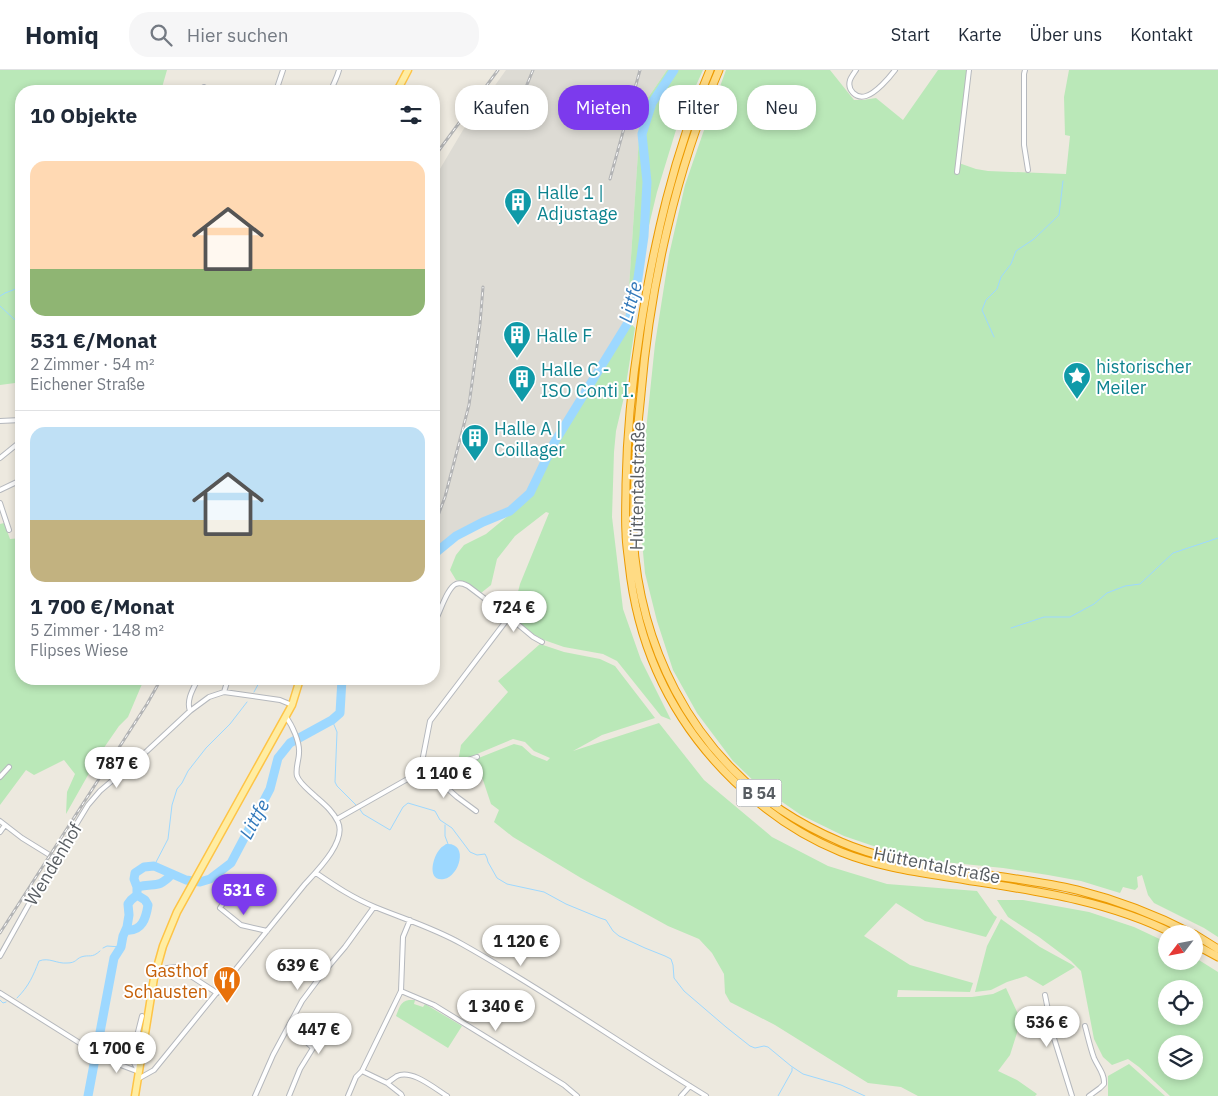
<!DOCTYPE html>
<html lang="de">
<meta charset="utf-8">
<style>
body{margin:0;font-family:"IBM Plex Sans",sans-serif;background:#f6f6f7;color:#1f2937;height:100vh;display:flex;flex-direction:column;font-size:19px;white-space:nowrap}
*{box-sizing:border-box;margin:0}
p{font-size:16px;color:#747a83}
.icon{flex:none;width:28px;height:28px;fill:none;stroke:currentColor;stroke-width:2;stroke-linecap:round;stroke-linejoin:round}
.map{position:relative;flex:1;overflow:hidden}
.sheet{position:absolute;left:15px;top:15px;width:425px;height:600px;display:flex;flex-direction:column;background:#fff;border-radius:20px;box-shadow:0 2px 8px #0003}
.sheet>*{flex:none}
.banner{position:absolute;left:455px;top:15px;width:475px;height:45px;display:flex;gap:10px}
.needle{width:32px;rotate:238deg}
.tools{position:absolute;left:1158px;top:855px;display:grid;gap:10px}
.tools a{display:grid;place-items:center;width:45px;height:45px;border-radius:50%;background:#fff;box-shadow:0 2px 8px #0003;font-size:25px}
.price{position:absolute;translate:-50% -42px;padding:0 11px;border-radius:18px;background:#fff;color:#222;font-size:16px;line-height:32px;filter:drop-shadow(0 1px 2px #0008)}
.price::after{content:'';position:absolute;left:50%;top:30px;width:15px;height:11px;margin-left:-8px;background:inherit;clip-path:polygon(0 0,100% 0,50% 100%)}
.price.active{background:#7c3aed;color:#fff}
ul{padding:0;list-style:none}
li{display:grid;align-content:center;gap:10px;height:265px;padding:0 15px}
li+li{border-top:1px solid #e0e1e3}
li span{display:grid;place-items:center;height:155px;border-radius:15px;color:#555}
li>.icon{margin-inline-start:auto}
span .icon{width:90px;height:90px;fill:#fffc;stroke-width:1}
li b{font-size:21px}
h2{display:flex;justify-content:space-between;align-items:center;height:60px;padding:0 15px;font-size:21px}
.tag{padding:0 18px;border-radius:20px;background:#fff;box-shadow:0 2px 8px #0003;font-size:18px;line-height:45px}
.tag.active{background:#7c3aed;color:#fff}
header{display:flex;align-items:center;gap:30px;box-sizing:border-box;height:70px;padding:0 25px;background:#fff;border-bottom:1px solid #e0e1e3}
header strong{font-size:24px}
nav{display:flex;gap:28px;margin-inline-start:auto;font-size:18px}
.search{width:350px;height:45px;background:#f6f6f7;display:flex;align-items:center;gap:12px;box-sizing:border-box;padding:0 18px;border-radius:20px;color:#747a83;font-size:19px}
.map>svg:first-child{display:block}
.industrial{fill:#dddbd4}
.green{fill:#bae8b8;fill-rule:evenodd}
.water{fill:#9dd8ff}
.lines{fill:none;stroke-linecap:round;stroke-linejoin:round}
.stream{stroke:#9dd8ff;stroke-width:1}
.river{stroke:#9dd8ff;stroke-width:9}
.street-casing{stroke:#b5b8bd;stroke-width:6}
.primary-casing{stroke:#fec446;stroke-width:9}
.highway-casing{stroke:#ec9a00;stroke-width:9}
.street{stroke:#fff;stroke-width:4}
.primary{stroke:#ffeda2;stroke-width:6}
.highway{stroke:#ffdb84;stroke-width:7}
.rail-casing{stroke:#b3b4b5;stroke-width:3}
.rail{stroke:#fff;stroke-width:1;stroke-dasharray:4;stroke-linecap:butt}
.labels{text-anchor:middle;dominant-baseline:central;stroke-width:4;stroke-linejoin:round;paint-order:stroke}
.shield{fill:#fff;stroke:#8a8e91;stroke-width:1}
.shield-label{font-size:16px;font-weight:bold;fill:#585d62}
.culture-label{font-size:18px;fill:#0d838f;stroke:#fff;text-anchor:start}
.street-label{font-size:18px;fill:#585d62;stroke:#fff}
.food-label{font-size:18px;fill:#c56008;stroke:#fff;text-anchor:end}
.water-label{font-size:19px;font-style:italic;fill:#3178ba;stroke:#fff}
</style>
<header>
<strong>Homiq</strong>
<div class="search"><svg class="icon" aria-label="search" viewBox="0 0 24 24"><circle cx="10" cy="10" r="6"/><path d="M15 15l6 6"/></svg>Hier suchen</div>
<nav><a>Start</a><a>Karte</a><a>Über uns</a><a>Kontakt</a></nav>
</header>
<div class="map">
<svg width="1218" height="1026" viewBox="0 0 1218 1026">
<rect width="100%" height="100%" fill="#ede9df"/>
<path class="industrial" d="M506,0H667L641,38L627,247L535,410L513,440L434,482V109L463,60Z"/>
<path class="green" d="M0,0H167L161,21H21V314L15,313L0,315Z
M667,0H703L676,60L657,122L627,247L641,38Z
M726,0H830L854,30H863L876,28L903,50L938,0H968L956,92L976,99L988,101L1066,104L1070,66L1065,65L1064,27L1069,0H1218V867L1204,858L1154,833L1148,825L1142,805L1137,807L1138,817L1135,820L1123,817L1120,823L1081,811L1048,805L1003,798L934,791L891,782L844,766L801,745L759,716L733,691L697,643L673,600L657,551L645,503L641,461V409L655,274L669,185L685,115L703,63Z
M626,248L635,258L624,327L616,361L614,382L612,447L623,539L641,590L671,650L661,646L617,591L603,584L564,577L544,570L533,564L512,546L520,514L549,443L546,442L515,466L497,489L491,515L481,523L466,512L456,510L450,500L456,485L464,475L486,464L519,437L543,387L583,330Z
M4,453L10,469L21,468V609H143L142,614L128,647L119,656L101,682L66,744L67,722L75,704L64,690L34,705L26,700L0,735V454Z
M540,574L564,582L600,589L615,596L655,648L602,665L573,681L659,653L704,710L772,767L828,796L887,814L977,821L994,845L997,847L986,867L925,851L896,833L864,866L910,895L973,913L970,922L898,920L897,927H972L993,924L1006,918L1018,944H1023L1010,985L998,1001L1017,1010L1037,1024L1035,1026H918L901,1017L868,1013L775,955L730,932L725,923L724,904L712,883L699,869L668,856L581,808L513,767L494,752L499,740L491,734L476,689L514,674L522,676L532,685L547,691L550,688L534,681L525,672L513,669L458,692L461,675L508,622L498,611Z
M997,830H1023L1089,842L1134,857L1166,872V891H1194V887L1218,902V1026H1170L1139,997L1128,989L1112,995L1103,987L1094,969L1081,901L1071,891L1039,867L1008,847ZM1166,919H1194V946H1166ZM1166,974H1194V1001H1166Z
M1001,849L1040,877L1071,894L1075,897L1043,916L1026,906L1007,912L991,920L975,922L987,876Z
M409,930H415L414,934L423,937L425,934L462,956L448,978L396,946C399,939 400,931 409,930Z
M1129,994L1165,1026H1108V1006Z"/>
<path class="water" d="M446,774C469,772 460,806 444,809C426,812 433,786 440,779C441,777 445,775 446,774Z"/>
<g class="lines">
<path class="stream" d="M0,226L5,223L21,217
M0,236L14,249L18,251L21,249
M994,267L982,240L986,230L997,219L1001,207L1011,194L1016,181L1034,169L1059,145L1063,111
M1011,558L1044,547H1070L1094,534L1107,523L1125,516L1140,514L1173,483L1218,468
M254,622L261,609
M332,650L337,662L335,712L337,716L356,735
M359,738L363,744L390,760L403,737L408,733L435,741L440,750L452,758L470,782L477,785L485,784L487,788L488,792L497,808L507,814L544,822L566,834L600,848L606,850L613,861L619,866L645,878L665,886L671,889L673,895L674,908L684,921L726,957L750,976L755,978L764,976L768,977L791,996L803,1004L841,1015L865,1026
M445,755V766L448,774
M154,796L168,769L172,735L177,719L182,713L188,701L206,678L230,654L247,632
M103,878L107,876L121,877
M17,928C29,916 33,906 39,891C49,887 57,894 67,893C76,893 76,889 81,887C90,884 91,889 100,881
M0,930L3,933L6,932
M778,1026L792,1001V998"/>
<path class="river" d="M434,484L456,466L483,452L510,441L530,423L554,373L629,251L638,208L644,166L647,112L642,64L652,33L674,0
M137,817C155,812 157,820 172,804
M126,860C142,862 146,848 148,835L145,830L137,825
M88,1026L114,888L121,877L123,866L127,857L129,845L128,834L131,830L137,825V817L134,809L135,803L144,797L154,796L186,810L200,812L210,809L231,793L270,719L278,688L290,673L332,650L340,643L342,609"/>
<defs>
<path id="street" d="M856,0C854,3 851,7 850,10C847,20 856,29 866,26C876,23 889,8 895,0
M1025,0L1024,4V75L1028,100
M203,21L204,17
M276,21L283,0
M331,21C333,14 337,8 339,0
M957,102L969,0
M0,351L21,350
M0,388L21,371
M0,420L21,410
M0,433L9,460
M510,544L509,547L533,567L542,572
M224,622L228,609
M190,641C186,630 193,619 198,609
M420,702L430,703L457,727L476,741
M430,703L477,687
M0,707L9,697
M337,749L420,702L430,651L509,547L468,516C464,514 460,512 456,514C448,517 441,539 437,547L434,550
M0,751L22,768L56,789
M0,762L5,755
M316,803C335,816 353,828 375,837C404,849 434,858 462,874C546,921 624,976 706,1026
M230,823L220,838L241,855L267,861
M0,886L39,816L88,735L100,721L147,681L190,641L209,627L224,622L280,630L292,635
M167,898L177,897L217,923
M401,921L434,935L564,1015L577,1026
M0,923L102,987L118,994L139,1002
M1045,925L1053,965L1072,1026
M1085,956C1088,967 1090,977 1094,988C1098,997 1105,1004 1104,1014L1100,1018L1089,1026
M288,957L296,962L313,978L300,999L289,1026
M138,1000L133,991L138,962L142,946
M362,1001L387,1013L401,1024L402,1026
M138,1009L154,1000L305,814C317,801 347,771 338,752C333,741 324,734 315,726C309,720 300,714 297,706C295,699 299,690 299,683C300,672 292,655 286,647
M387,1013C390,1011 394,1008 397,1006C412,999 434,1018 447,1026
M255,1026L273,985L302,931L323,903L345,877L374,837
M348,1026L356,1007L362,1001L401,921L403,867L410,850
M681,1026L690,1016"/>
<path id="primary" d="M397,21L408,0
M135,1026L154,908L163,876L177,842L292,635L300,609"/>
<path id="highway" d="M710,0C674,83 654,172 640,261C632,312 627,363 626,414C626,430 625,447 626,463C626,473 628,484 629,494C638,579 672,651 734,711C764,740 801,766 841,782C881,798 924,803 966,810C1037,821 1109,831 1174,864
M719,0C676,100 650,215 641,324C637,359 635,394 634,429C634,441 633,454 633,466C640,576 689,676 781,740C799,752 820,763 841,772C875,787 912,793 949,799C991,806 1035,810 1077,820C1117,830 1156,845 1193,864
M1194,864L1218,879
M1194,874L1218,887"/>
</defs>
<use href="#street" class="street-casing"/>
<use href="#primary" class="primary-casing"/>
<use href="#highway" class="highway-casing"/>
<use href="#street" class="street"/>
<use href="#primary" class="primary"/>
<use href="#highway" class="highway"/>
<defs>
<path id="rail" d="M510,56L533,0
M434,87L498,0
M610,109L640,0
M434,452L439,443L445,427L469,335L480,254L483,217
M0,863L147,634L161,609"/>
</defs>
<use href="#rail" class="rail-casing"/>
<use href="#rail" class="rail"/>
</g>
<defs>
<symbol id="building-pin" viewBox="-11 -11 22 30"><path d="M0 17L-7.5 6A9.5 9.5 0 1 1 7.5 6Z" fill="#0f9aa8" stroke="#fff"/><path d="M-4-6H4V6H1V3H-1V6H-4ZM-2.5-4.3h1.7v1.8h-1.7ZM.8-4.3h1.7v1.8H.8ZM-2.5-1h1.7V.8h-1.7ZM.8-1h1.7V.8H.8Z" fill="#fff"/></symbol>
<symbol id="sight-pin" viewBox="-11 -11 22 30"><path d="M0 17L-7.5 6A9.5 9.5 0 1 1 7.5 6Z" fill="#0f9aa8" stroke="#fff"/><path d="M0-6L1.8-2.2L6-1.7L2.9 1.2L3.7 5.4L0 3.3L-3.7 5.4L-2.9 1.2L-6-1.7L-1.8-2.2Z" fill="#fff"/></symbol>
<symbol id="restaurant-pin" viewBox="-11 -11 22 30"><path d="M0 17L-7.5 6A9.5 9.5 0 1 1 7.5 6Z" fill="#e8710a" stroke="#fff"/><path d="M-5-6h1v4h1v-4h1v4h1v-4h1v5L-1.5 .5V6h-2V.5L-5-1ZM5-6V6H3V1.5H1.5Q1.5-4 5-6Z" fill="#fff"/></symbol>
</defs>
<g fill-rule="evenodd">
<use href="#building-pin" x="502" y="116" width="32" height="43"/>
<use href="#building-pin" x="501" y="249" width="32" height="43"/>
<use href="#sight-pin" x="1061" y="290" width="32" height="43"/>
<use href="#building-pin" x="506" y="293" width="32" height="43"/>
<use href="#building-pin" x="459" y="352" width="32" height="43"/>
<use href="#restaurant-pin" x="211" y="894" width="32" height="43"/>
</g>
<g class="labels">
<rect class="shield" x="736.5" y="709.5" width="45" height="27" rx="4"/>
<g class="shield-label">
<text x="759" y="723">B 54</text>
</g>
<g class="culture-label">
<text x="537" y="122">Halle 1 |<tspan x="537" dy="21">Adjustage</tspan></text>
<text x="536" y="265">Halle F</text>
<text x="1096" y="296">historischer<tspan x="1096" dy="21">Meiler</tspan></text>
<text x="541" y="299">Halle C -<tspan x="541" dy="21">ISO Conti I.</tspan></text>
<text x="494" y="358">Halle A |<tspan x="494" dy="21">Coillager</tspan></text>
</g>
<g class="street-label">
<text transform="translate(637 416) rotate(-89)">Hüttentalstraße</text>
<text transform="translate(53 794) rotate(-59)">Wendenhof</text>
<text transform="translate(937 795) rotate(11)">Hüttentalstraße</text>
</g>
<g class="food-label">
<text x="208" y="900">Gasthof<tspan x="208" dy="21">Schausten</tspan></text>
</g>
<g class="water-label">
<text transform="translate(630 232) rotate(-75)">Littfe</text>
<text transform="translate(254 749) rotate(-62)">Littfe</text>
</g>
</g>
</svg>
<div class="tools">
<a><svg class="needle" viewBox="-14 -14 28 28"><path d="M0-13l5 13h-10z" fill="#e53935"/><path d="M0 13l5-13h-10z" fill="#747a83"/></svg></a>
<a><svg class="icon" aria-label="locate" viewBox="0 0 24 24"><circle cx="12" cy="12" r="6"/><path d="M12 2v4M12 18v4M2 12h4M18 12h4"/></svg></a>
<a><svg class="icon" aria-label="layers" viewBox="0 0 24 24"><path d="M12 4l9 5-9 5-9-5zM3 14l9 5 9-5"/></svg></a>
</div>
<b class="price" style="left:514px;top:563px">724 €</b>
<b class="price" style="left:117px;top:719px">787 €</b>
<b class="price" style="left:444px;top:729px">1 140 €</b>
<b class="price active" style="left:244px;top:846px">531 €</b>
<b class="price" style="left:521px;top:897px">1 120 €</b>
<b class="price" style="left:298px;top:921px">639 €</b>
<b class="price" style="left:496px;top:962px">1 340 €</b>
<b class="price" style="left:1047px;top:978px">536 €</b>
<b class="price" style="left:319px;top:985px">447 €</b>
<b class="price" style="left:117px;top:1004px">1 700 €</b>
<div class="banner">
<a class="tag">Kaufen</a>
<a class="tag active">Mieten</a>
<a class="tag">Filter</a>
<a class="tag">Neu</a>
</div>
<section class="sheet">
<h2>10 Objekte<svg class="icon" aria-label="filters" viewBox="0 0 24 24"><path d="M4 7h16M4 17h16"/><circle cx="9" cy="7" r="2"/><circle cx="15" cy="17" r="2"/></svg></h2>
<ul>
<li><span style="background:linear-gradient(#ffd9b3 70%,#8fb573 0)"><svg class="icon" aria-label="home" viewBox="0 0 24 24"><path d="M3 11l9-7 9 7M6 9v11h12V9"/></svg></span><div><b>531 €/Monat</b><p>2 Zimmer · 54 m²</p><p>Eichener Straße</p></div></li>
<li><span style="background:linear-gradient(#bfe0f5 60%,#c2b280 0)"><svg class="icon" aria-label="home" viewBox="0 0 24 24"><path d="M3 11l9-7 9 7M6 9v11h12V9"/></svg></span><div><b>1 700 €/Monat</b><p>5 Zimmer · 148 m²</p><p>Flipses Wiese</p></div></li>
</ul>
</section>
</div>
